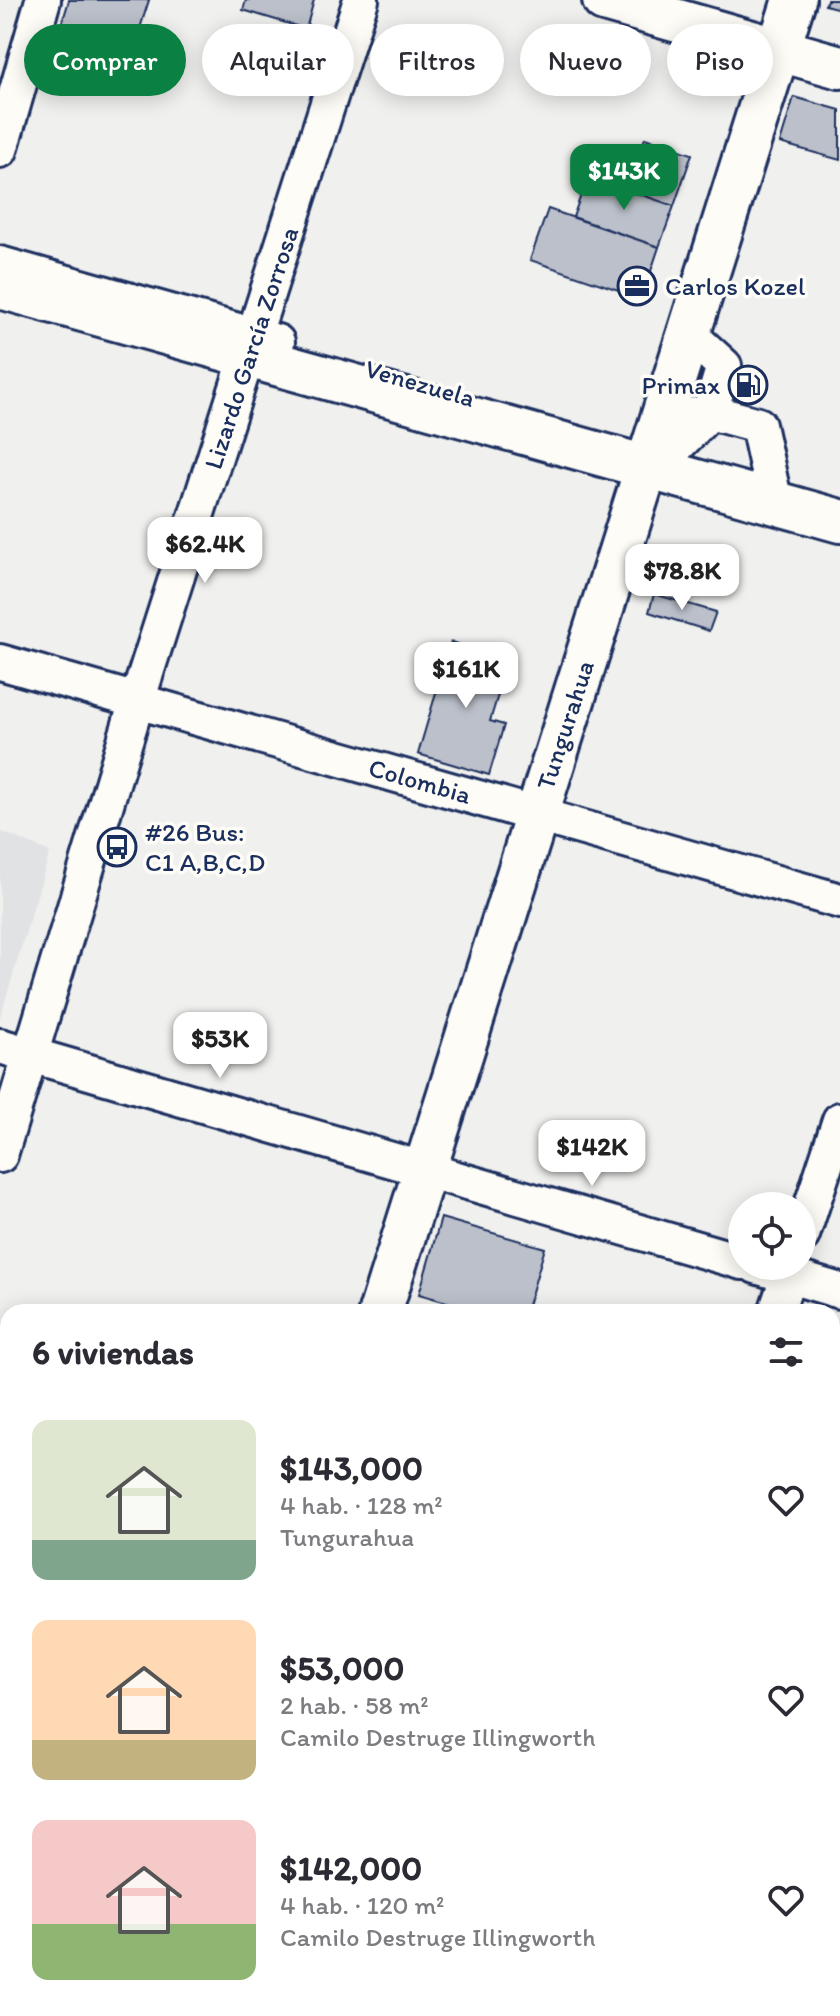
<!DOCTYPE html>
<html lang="es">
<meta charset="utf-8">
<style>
body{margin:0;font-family:Itim,sans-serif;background:#f7f7f7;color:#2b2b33;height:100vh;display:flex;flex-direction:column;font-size:30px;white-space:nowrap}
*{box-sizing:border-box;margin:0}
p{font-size:26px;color:#7c7c81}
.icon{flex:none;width:44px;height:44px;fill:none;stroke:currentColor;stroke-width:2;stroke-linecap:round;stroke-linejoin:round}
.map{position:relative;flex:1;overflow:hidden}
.details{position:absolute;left:0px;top:1304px;width:840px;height:712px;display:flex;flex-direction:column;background:#fff;border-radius:24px 24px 0 0;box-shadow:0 4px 20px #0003}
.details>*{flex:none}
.hud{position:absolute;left:24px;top:24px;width:792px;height:72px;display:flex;gap:16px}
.tools{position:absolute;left:728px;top:1192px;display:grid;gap:16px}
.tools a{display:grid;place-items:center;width:88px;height:88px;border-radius:50%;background:#fff;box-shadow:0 4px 20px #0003;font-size:40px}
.price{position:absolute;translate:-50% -68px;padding:0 18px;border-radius:16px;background:#fff;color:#222;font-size:26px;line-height:52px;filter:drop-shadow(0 2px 4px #0008)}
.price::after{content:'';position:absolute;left:50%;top:48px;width:24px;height:18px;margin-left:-12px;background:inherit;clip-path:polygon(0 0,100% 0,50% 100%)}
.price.on{background:#0b8043;color:#fff}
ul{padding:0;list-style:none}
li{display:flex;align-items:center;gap:24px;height:200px;padding:0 32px}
li span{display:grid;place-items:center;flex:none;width:224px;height:160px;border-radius:16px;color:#555}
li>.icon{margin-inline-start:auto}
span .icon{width:96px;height:96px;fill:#fffc;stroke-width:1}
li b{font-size:34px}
h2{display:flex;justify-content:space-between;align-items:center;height:96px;padding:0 32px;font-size:34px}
.pill{padding:0 28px;border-radius:36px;background:#fff;box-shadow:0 4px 20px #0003;font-size:28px;line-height:72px}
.pill.on{background:#0b8043;color:#fff}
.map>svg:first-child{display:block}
.built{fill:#e0e2e3}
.building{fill:#bbc0ca;stroke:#1b2f5e;stroke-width:2}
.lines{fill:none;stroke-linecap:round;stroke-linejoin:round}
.minor-casing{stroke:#1b2f5e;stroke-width:40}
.major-casing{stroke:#1b2f5e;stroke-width:48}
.minor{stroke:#fdfcf7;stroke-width:34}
.major{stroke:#fdfcf7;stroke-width:42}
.labels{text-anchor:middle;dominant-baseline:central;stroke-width:7;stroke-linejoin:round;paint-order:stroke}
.poi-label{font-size:26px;fill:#1b2f5e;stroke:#fdfcf7;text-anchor:start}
.street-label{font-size:26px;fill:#1b2f5e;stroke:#fdfcf7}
</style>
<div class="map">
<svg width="840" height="2016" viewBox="0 0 840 2016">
<rect width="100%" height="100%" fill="#f0f0ee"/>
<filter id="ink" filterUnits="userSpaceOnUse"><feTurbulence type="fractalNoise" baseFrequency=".0125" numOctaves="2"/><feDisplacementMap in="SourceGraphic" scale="16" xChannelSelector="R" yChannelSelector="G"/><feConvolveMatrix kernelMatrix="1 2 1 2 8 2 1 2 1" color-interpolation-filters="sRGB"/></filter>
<g filter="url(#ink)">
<path class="built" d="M0,831L50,852L0,1018Z"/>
<path class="building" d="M69,0H149L128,66L56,44Z
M246,0H314L306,29L243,10Z
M827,0H840V9L825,5Z
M794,97L840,110V160L780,143Z
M645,138L692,154L674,206L627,190Z
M588,176L674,206L659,247L573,217Z
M548,209L659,247L642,298L530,260Z
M654,594L716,612L709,631L649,612Z
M451,642L509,659L490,721L504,725L489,775L418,754Z
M441,1218L545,1248L526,1312H481L419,1294Z"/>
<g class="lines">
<defs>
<path id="minor" d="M0,150L43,0
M0,264L277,342
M689,334L724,366L710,412L691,416
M654,469L710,412L758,425L775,503
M0,662L840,901
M0,1046L742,1262
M0,1155L137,701L361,0
M802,1235L840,1120
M756,1266L840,1291
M776,1312L792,1266
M0,1487L8,1489
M832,1723L840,1726
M0,1904L8,1906
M354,2008L381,2016
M553,2016L556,2008"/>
<path id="major" d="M604,0L840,67
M0,287L840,521
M380,1312L794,0
M155,2016L157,2008"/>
</defs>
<use href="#minor" class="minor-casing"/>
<use href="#major" class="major-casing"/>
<use href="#minor" class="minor"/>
<use href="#major" class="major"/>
</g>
</g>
<defs>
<symbol id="office-ring" viewBox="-11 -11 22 22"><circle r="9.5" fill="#fdfcf7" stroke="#1b2f5e" stroke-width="1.5"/><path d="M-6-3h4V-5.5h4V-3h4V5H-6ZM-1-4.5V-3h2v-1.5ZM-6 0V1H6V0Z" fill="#1b2f5e"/></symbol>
<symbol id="fuel-ring" viewBox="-11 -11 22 22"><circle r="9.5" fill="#fdfcf7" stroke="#1b2f5e" stroke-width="1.5"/><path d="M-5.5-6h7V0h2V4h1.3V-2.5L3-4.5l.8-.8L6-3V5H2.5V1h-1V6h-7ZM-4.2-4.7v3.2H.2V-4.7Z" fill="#1b2f5e"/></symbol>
<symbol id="bus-ring" viewBox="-11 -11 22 22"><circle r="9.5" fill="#fdfcf7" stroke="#1b2f5e" stroke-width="1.5"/><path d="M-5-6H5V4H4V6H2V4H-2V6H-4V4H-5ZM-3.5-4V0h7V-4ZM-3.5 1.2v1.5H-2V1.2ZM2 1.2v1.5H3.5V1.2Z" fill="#1b2f5e"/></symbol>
</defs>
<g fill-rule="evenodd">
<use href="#office-ring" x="615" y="264" width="44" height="44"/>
<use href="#fuel-ring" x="726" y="363" width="44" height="44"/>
<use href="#bus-ring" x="95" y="825" width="44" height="44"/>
</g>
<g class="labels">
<g class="poi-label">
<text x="665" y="286">Carlos Kozel</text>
<text x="720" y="385" text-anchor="end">Primax</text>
<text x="145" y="832">#26 Bus:<tspan x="145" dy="30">C1 A,B,C,D</tspan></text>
</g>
<g class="street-label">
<text transform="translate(251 348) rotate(-72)">Lizardo García Zorrosa</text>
<text transform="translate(420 383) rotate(16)">Venezuela</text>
<text transform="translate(565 725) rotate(-72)">Tungurahua</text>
<text transform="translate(420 781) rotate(16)">Colombia</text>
</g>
</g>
</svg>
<div class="tools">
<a><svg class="icon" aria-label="locate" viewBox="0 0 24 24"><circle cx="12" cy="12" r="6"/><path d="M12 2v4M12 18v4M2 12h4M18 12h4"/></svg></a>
</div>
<b class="price on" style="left:624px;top:212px">$143K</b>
<b class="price" style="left:205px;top:585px">$62.4K</b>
<b class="price" style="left:682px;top:612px">$78.8K</b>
<b class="price" style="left:466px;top:710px">$161K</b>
<b class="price" style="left:220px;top:1080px">$53K</b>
<b class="price" style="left:592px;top:1188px">$142K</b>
<div class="hud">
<a class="pill on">Comprar</a>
<a class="pill">Alquilar</a>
<a class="pill">Filtros</a>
<a class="pill">Nuevo</a>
<a class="pill">Piso</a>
</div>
<section class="details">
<h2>6 viviendas<svg class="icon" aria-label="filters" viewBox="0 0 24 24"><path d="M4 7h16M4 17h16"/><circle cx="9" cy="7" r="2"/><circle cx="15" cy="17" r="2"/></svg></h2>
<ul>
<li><span style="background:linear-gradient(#dfe7d0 75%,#7fa58c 0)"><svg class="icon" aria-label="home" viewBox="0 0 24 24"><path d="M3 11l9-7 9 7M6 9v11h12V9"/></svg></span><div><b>$143,000</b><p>4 hab. · 128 m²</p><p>Tungurahua</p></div><svg class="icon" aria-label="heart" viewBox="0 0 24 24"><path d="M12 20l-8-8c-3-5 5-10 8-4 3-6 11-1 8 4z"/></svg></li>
<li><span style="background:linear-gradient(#ffd9b3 75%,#c2b280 0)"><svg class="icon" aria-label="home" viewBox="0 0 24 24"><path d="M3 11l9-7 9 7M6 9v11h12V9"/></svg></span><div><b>$53,000</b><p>2 hab. · 58 m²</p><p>Camilo Destruge Illingworth</p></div><svg class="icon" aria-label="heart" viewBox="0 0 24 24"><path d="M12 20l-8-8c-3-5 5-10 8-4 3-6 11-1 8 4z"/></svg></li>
<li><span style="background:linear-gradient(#f6c9c9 65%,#8fb573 0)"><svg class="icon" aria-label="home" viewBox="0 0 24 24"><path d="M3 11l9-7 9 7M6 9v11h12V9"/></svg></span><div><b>$142,000</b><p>4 hab. · 120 m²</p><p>Camilo Destruge Illingworth</p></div><svg class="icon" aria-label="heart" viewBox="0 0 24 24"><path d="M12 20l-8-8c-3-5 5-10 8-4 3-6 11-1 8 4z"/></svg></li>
</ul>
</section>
</div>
